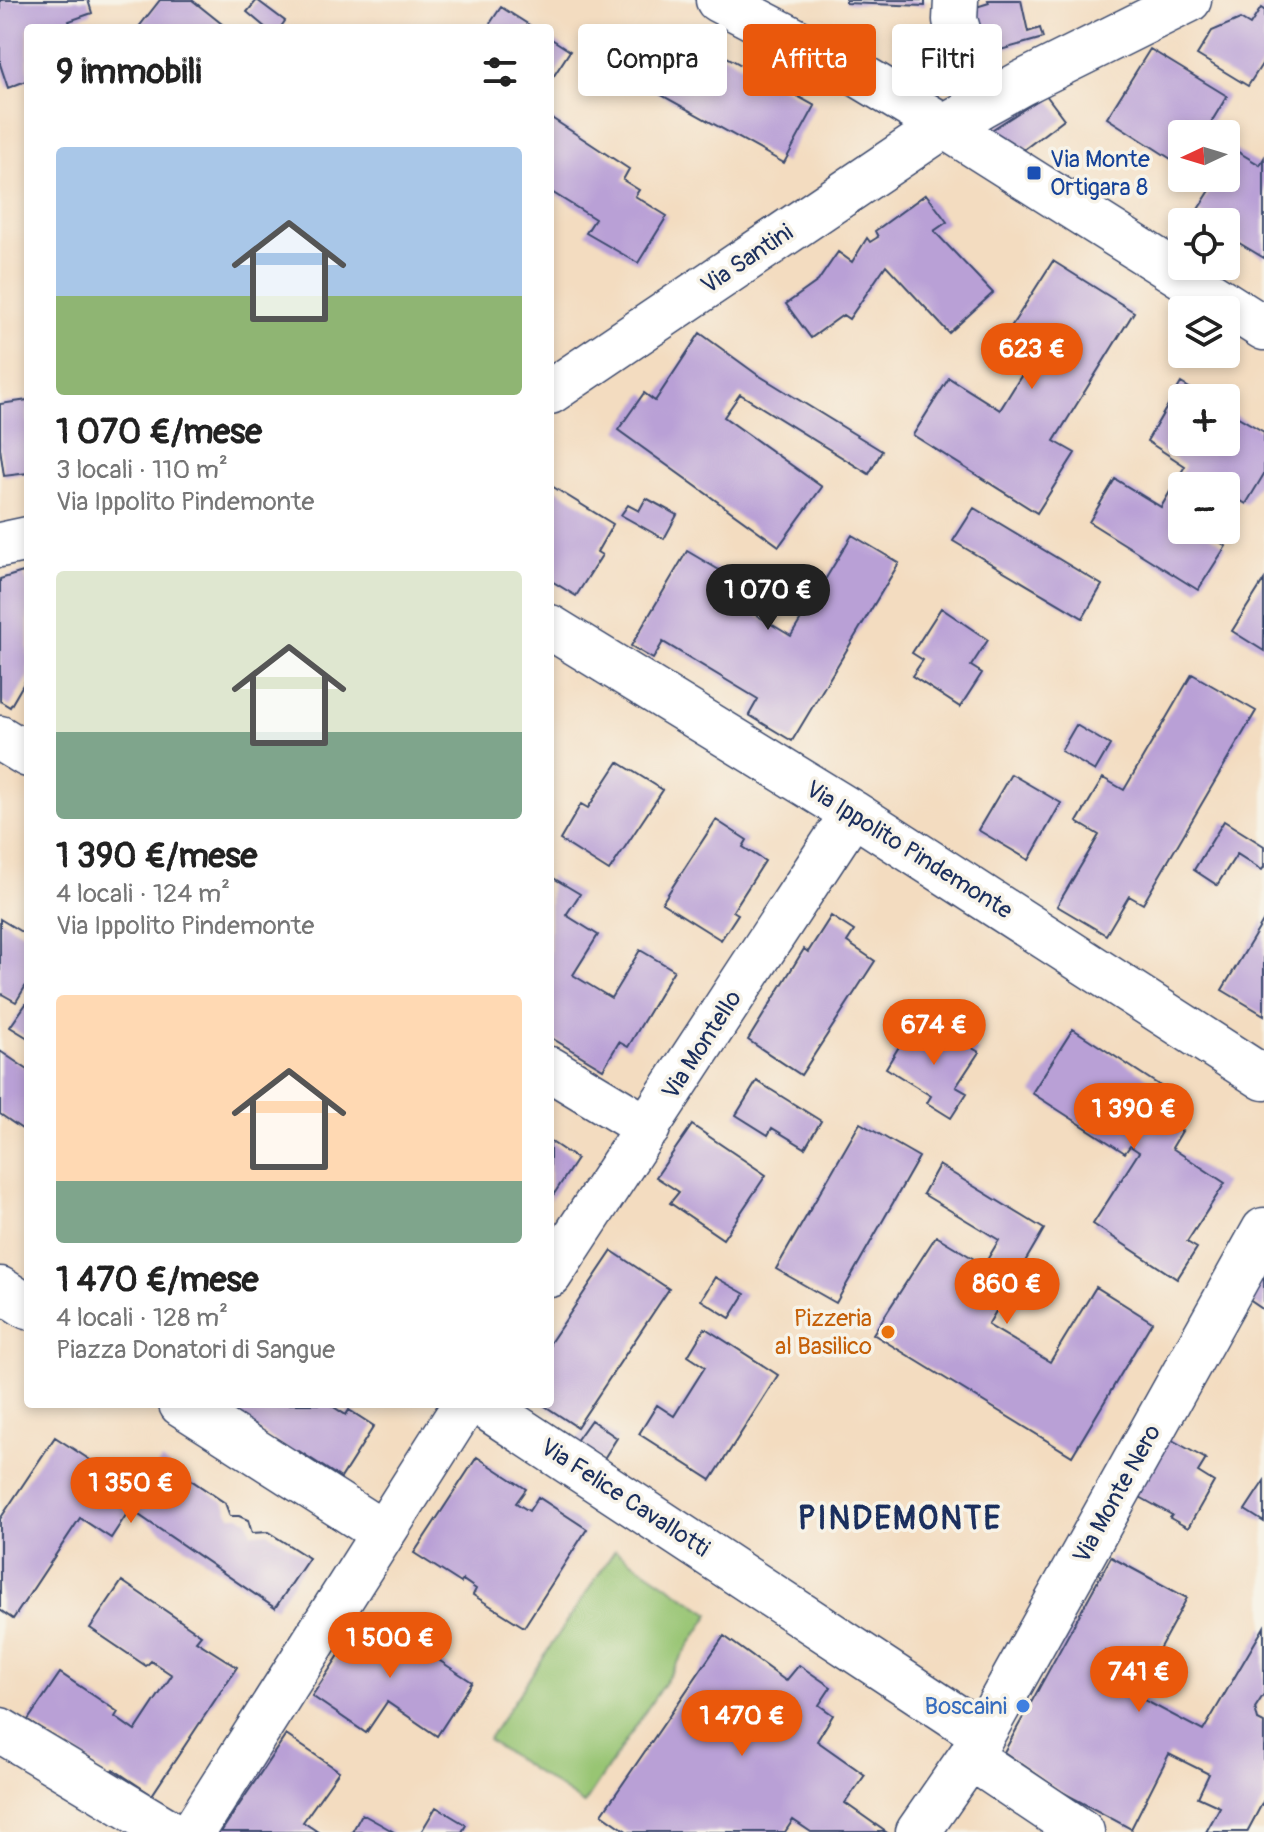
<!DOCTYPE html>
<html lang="it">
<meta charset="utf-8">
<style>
body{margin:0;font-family:Pangolin,sans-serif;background:#f2f2f2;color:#222;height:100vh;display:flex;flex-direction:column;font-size:30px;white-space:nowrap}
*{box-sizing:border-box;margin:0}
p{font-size:26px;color:#767676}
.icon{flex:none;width:44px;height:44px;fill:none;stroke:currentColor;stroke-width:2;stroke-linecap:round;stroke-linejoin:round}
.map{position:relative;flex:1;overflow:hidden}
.drawer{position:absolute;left:24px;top:24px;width:530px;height:1384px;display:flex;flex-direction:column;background:#fff;border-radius:8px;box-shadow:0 4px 12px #0003}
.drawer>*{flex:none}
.banner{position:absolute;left:578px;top:24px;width:566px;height:72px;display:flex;gap:16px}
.needle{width:52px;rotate:266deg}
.tools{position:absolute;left:1168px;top:120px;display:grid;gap:16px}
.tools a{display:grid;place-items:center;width:72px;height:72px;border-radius:8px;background:#fff;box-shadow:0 4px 12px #0003;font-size:40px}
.price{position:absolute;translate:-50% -68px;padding:0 18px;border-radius:28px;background:#ea580c;color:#fff;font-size:26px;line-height:52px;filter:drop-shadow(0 2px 4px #0008)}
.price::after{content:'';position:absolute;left:50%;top:48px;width:24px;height:18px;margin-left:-12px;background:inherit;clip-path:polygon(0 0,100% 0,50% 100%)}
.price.active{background:#222;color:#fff}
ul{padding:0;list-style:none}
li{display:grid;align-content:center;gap:16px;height:424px;padding:0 32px}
li span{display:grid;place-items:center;height:248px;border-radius:8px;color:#555}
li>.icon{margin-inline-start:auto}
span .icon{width:144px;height:144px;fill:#fffc;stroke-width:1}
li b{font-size:34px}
h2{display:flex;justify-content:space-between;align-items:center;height:96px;padding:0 32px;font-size:34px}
.chip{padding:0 28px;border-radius:8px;background:#fff;box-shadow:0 4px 12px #0003;font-size:28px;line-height:72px}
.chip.active{background:#ea580c;color:#fff}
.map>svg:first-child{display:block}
.green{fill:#98c573;stroke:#5a7a68;stroke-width:2}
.building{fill:#b9a0d6}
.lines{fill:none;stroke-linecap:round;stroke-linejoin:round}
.minor-casing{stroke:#3b496d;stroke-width:47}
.minor{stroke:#fff;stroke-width:44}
.transit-dot{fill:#1a4fb4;stroke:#f7f3e8;stroke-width:3}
.food-dot{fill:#e8710a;stroke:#f7f3e8;stroke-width:3}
.shop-dot{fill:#3f7fe0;stroke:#f7f3e8;stroke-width:3}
.labels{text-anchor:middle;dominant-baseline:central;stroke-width:7;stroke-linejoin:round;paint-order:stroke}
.transit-label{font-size:24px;fill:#164399;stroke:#f7f3e8;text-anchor:start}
.street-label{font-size:24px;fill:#1b2f5e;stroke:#f7f3e8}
.food-label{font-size:24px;fill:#c56008;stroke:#f7f3e8;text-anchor:end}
.shop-label{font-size:24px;fill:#366cbe;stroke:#f7f3e8;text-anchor:end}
.district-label{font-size:32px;font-weight:bold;letter-spacing:2px;fill:#1b2f5e;stroke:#f7f3e8}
</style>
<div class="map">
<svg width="1264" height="1832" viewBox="0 0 1264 1832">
<rect width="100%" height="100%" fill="#f7f3e8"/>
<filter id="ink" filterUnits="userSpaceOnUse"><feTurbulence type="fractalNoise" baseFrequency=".0125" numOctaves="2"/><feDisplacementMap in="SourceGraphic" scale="16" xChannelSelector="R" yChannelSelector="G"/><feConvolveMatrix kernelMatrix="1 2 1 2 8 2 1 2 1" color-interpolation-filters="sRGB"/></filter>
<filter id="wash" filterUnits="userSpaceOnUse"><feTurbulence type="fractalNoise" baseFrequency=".006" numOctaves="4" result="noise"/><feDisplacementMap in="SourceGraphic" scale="32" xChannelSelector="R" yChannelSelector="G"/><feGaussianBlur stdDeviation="1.8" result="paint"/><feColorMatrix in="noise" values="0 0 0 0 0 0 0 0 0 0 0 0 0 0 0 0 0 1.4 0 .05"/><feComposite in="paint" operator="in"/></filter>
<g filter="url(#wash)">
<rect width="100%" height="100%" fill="#f3dcc0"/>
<path class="green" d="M615,1550L710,1614L584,1804L488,1740Z"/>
<g id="blocks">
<path class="building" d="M0,0H88L92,13L69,21L72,28H28V80L8,88L0,64Z
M160,0H192L227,28H138Z
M257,0L285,21L280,28H266L247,12Z
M846,0H925V6L846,3Z
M988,0H1021L1028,32L1040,28L1043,38L947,65L943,52L976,7L989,3Z
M501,7L534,28H487Z
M1261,8L1264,10V61L1248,86L1197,55L1212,31L1240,19L1250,25Z
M680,31L815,106L784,163L649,88Z
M550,38L570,51L553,77L550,75Z
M1150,49L1227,96L1204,134H1182V166L1107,118Z
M1046,95L1064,119L1022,151L990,131Z
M550,117L629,169L623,180L639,190L635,196L667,216L638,263L586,233L595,219L550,191Z
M1235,150L1260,165L1264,158V258L1226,235V222H1215L1197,211L1218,178H1226V164Z
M926,194L947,222L934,231L993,293L949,333L886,265L849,319L843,315L811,338L786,304L818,281L838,252L852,262L867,238L870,242L878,237L875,231Z
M1053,261L1134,312L1054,441L1075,453L1037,513L913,435L949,378L1000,410L1036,352L1007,333Z
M700,333L755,373L882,451L869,474L740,394L724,417L822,487L779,546L618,430L644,393L655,401Z
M1181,383L1206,398H1182V442H1226V410L1264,432V474L1246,504L1226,492V486H1217L1204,478L1199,486H1182L1180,518L1182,530H1200L1226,546L1198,590L1089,522L1115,479L1161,507L1185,466L1147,441Z
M28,400V473L4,476L0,448V404Z
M550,485L613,524L597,552L602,555L576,596L550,580Z
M646,498L677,515L664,539L621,515L628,505L639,511Z
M974,508L1102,585L1083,618L953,541Z
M852,535L899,563L792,741L749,715L758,699L663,642L653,659L631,646L687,551L743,584L733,601L791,636Z
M23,572L28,585V676L10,707L0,701V579Z
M1264,580V651L1232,631Z
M941,608L988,640L971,666L982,673L960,707L912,676L923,660L912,653Z
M1192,674L1256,711L1143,904L1129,896L1106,935L1057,906L1099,835L1077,822L1103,778L1124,790Z
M1076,725L1110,745L1095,771L1061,751Z
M618,762L663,790L609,871L560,840L581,804L588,808Z
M1011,774L1061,803L1029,860L978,830Z
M716,820L747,840L743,847L765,861L733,911L738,914L721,940L662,903Z
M1224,821L1264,846V867L1262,870L1237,854L1217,885L1194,870Z
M550,876L580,894L566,915L598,935L573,975L611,998L640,950L674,970L628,1047L619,1042L603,1069L550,1037Z
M831,916L854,931L847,942L875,961L801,1075L748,1040L804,949L808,952Z
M0,919L28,936V982L16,1002L0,993Z
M1264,920V1015L1222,990Z
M28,1001V1038L10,1027Z
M912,1025L939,1041L945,1032L979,1052L956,1087L967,1093L951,1118L927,1103L931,1096L886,1068Z
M1073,1029L1188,1104L1174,1126L1182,1131L1172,1148L1225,1183L1187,1242L1197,1248L1177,1279L1093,1224L1139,1152L1130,1146L1125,1153L1032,1093Z
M0,1051L28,1070V1133L0,1114Z
M757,1081L821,1121L805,1148L772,1128L768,1135L736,1115Z
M860,1123L919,1157L836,1303L776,1269Z
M692,1125L766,1175L723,1239L670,1203L679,1192L656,1177Z
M550,1141L577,1159L550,1200Z
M939,1165L1044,1229L988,1325L1050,1362L1096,1287L1152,1322L1072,1456L873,1334L936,1236L984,1265L999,1240L923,1194Z
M612,1251L669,1289L577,1427L542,1404H550V1343Z
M1254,1269L1264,1276V1310L1239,1293Z
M715,1277L745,1294L730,1318L701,1300Z
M705,1328L778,1375L711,1480L639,1434L657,1405L674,1416L705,1367L688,1356Z
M221,1404H329L346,1415L349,1410L374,1426L341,1478L299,1451L296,1455Z
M591,1420L617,1438L603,1460L576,1441Z
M1156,1431L1206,1459L1198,1472L1214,1482L1188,1528L1170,1518L1172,1515L1122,1487Z
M55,1437L141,1493L161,1460L225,1503L230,1516H239L248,1520L252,1533L268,1532L309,1558L275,1608L130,1509L111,1538L80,1518L13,1619L0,1610V1519Z
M477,1457L526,1489L516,1503L529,1511L538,1497L587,1529L524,1627L473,1595L476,1589L463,1580L461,1583L414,1553Z
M1264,1481V1522L1245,1510Z
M1111,1557L1187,1598L1146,1673L1105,1651L1093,1673L1203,1731L1264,1627V1694L1255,1708L1258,1720L1264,1723V1800L1247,1832H1206L1220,1807L1198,1797L1209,1774L1169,1754L1131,1829L1062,1792L1004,1752Z
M122,1581L201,1635L196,1641L237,1667L152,1795L113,1769L109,1774L28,1720L60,1673L118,1712L115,1717L135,1731L172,1675L151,1661L146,1666L90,1628Z
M367,1613L472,1682L437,1736L387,1702L366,1733L312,1696Z
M724,1636L786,1681L799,1665L831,1687L819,1705L833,1715L817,1741L865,1775L845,1803L886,1832H811L793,1820L785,1832H628L602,1814Z
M286,1735L339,1771L303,1822L318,1832H221Z
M436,1807L466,1825L462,1832H421Z
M362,1814L380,1824L394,1832H352Z"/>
</g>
</g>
<g filter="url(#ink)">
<use href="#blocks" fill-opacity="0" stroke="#3b496d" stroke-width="2"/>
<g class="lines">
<defs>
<path id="minor" d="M718,0L839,63L944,126L1264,328
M956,0L955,20L963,46
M967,60L979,107
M550,392L944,126L1022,83L1189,0
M0,545L28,539
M550,627L853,813L1264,1078
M0,738L28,755
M550,1069L648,1128
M550,1275L853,813
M0,1289L28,1307
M181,1404L383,1533
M481,1404L982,1734
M0,1730L170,1832
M970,1757L1082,1832
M193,1832L465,1404
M918,1832L970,1757L1264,1230"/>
</defs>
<use href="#minor" class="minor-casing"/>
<use href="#minor" class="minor"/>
</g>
</g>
<rect class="transit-dot" x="1026" y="165" width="16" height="16" rx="4"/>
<circle class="food-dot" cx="888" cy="1332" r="8"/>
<circle class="shop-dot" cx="1023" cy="1706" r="8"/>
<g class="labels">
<g class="transit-label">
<text x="1050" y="159">Via Monte<tspan x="1050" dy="28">Ortigara 8</tspan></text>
</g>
<g class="street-label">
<text transform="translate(747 259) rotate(-34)">Via Santini</text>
<text transform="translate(909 850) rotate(32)">Via Ippolito Pindemonte</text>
<text transform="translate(702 1045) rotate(-57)">Via Montello</text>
<text transform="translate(1117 1494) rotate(-61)">Via Monte Nero</text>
<text transform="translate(625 1498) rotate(33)">Via Felice Cavallotti</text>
</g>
<g class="food-label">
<text x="872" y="1318">Pizzeria<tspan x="872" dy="28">al Basilico</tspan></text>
</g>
<g class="shop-label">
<text x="1007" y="1706">Boscaini</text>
</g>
<g class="district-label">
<text x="900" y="1519">PINDEMONTE</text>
</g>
</g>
</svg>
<div class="tools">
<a><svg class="needle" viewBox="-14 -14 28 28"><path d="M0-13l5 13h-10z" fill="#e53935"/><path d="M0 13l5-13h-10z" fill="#767676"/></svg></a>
<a><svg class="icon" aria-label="locate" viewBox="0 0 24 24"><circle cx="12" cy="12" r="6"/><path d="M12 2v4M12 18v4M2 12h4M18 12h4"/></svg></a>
<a><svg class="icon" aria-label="layers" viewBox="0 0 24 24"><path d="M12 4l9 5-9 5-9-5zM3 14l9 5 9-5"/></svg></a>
<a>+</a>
<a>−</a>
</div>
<b class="price" style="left:1032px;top:391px">623 €</b>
<b class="price active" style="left:768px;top:632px">1 070 €</b>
<b class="price" style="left:934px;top:1067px">674 €</b>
<b class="price" style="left:1134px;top:1151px">1 390 €</b>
<b class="price" style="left:1007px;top:1326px">860 €</b>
<b class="price" style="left:131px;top:1525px">1 350 €</b>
<b class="price" style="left:390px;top:1680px">1 500 €</b>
<b class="price" style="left:1139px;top:1714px">741 €</b>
<b class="price" style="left:742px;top:1758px">1 470 €</b>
<div class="banner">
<a class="chip">Compra</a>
<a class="chip active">Affitta</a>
<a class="chip">Filtri</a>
</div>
<section class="drawer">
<h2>9 immobili<svg class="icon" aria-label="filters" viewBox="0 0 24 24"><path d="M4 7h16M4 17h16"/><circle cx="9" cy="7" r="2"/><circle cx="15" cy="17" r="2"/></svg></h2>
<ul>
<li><span style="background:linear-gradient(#a9c7e8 60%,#8fb573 0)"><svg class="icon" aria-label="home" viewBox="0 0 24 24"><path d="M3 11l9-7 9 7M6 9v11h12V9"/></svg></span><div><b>1 070 €/mese</b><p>3 locali · 110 m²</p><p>Via Ippolito Pindemonte</p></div></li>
<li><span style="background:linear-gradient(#dfe7d0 65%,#7fa58c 0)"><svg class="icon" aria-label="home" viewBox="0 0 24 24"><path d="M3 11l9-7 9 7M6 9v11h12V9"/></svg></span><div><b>1 390 €/mese</b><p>4 locali · 124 m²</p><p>Via Ippolito Pindemonte</p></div></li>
<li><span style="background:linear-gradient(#ffd9b3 75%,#7fa58c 0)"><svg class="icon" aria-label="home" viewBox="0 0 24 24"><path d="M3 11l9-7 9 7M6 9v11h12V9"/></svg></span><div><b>1 470 €/mese</b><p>4 locali · 128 m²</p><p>Piazza Donatori di Sangue</p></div></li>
</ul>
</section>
</div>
